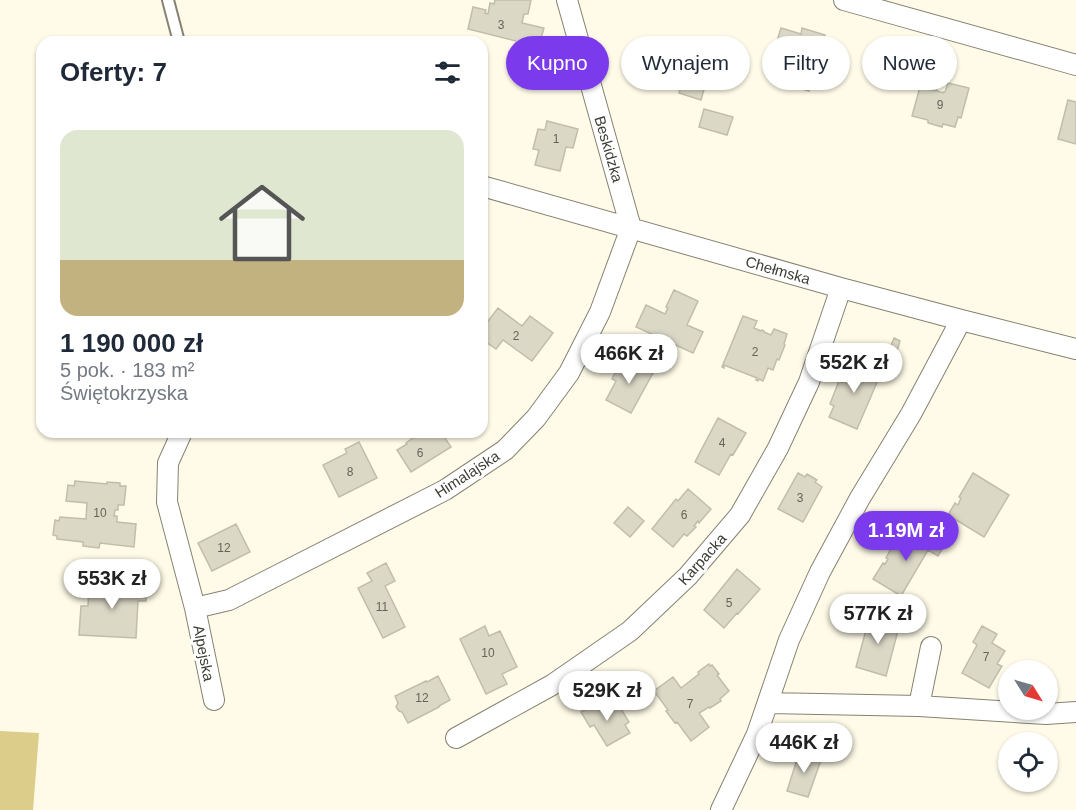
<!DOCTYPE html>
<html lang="pl">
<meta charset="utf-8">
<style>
body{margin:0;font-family:Arial,sans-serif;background:#f6f6f7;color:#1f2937;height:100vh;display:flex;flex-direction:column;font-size:22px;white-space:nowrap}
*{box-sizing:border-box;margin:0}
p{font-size:20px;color:#747a83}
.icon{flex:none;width:33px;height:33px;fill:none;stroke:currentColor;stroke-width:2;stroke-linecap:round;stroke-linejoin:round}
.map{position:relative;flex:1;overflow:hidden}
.details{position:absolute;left:36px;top:36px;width:452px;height:402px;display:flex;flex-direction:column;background:#fff;border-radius:18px;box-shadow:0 2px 4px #0004}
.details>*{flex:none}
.hud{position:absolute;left:506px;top:36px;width:480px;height:54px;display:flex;gap:12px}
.needle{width:39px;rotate:127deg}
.fabs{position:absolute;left:998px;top:660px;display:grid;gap:12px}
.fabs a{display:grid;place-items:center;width:60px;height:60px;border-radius:50%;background:#fff;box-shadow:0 2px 4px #0004;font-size:30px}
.price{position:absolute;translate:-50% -51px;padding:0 14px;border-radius:21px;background:#fff;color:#222;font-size:20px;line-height:39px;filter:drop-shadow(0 2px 3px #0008)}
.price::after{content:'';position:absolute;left:50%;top:36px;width:18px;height:14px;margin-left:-9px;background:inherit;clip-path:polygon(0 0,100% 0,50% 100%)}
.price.on{background:#7c3aed;color:#fff}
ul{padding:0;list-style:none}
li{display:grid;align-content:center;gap:12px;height:318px;padding:0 24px}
li span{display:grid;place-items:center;height:186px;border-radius:18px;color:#555}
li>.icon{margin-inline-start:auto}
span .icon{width:108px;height:108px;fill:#fffc;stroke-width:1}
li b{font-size:26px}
h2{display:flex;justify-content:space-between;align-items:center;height:72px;padding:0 24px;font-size:26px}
.pill{padding:0 21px;border-radius:27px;background:#fff;box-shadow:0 2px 4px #0004;font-size:21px;line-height:54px}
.pill.on{background:#7c3aed;color:#fff}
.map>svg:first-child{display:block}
.green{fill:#dccd8b}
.building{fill:#dcd8c6;stroke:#c1bdac;stroke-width:1.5}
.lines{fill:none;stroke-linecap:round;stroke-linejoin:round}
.lane-casing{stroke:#868272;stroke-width:14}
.street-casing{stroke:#868272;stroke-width:22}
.lane{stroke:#fff;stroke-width:10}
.street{stroke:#fff;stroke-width:20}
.labels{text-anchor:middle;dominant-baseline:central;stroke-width:6;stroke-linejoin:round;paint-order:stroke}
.number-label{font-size:12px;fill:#66645a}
.street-label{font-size:15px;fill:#3e3d36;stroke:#fff}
</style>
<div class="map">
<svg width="1076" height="810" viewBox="0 0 1076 810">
<rect width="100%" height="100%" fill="#fffbe8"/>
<path class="green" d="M0,731L39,733L33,810H0Z"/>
<path class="building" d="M495,0H531L528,14H524L522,23L544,28L538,49L516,43V41L468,29L473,7L486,10L485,13L488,14L490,3L494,4Z
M781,28L801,34L802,28L825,35L809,91L779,82L783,68L770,64Z
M687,40L716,48L714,56L720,58L715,76L708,75L701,100L679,93L686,68L679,67L682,59L679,56L681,49L685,47Z
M948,83L969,88L961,118L958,117L955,127L943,124L942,127L928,123V120L912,116L920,87L935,91V90H937V91L943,93V92H945Z
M1068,100L1076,102V144L1058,139Z
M704,109L733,117L727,135L699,127Z
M547,121L578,129L573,148L566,147L560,171L535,165L539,150L533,149L538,129L545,130Z
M674,290L698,301L687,325L703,332L693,353L636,327L646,305L665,314L668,308L666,307Z
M498,308L522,326L530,316L553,333L532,361L503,340L496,349L482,339V329Z
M743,316L757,321L754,328L761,331L762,330L764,331V332L771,335L774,329L787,334L784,344L785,345L779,360L777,359L773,370L768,368L763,381L759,379L758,381L756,380L757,378L724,365V368L722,367Z
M894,338L900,341L897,351L890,348Z
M622,360L628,364L630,360L653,373L631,413L606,400L616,381L612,379Z
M851,360L881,373L857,429L829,417L834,406L830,404L839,381L842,382Z
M718,418L746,433L733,455L731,454L719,475L695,462Z
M419,432H441L451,447L411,472L397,450L407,444L406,443L414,437L413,436Z
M359,442L377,478L339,497L323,465L347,453L345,449Z
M798,473L805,477L807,474L817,480L815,482L822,487L803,522L778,509Z
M973,473L1009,495L984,537L948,515L955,503L958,505L961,498L959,497Z
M75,481L107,484V482L120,483V486H126L124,505H118V510H115L114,516H117V522L136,524L134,547L100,543L99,548L83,546V542L57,539V536L53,535L55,520L59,521L60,517L86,519L87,503L66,501L68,485L74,486Z
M688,489L711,509L699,523L698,521L694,526L696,527L687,536L684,534L673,547L652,529L676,499L678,501Z
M628,507L644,521L630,537L614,523Z
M236,524L250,552L212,571L198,543Z
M926,533L945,544L938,556L928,550L901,596L873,579L883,563L885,564L888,559L886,558L892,547L896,549L905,535L920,543Z
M386,563L395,581L385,586L405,627L383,638L358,588L372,581L367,573Z
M737,569L760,589L738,614L737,613L724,628L704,610Z
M89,583L146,585V601H138L136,638L79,635L81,606H88Z
M870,615L900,623L886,676L856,667Z
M485,626L489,636L500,631L517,667L502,674L507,684L486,694L460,639Z
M982,626L997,634L992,643L1005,651L997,664L1002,666L989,688L962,673L977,645L973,642Z
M709,664L710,666L712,665L719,674L717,675L729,691L720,699L721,701L710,708L709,707L699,713L709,727L691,741L677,722L675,723L666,711L668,710L654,691L673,677L681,688L699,674L698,672Z
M438,676L450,700L439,706V707L408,723L402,712L399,711L396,707L398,703L395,696L426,681L427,682Z
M599,701L604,709L617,702L629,722L625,725L630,733L607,746L594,725L590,727L581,712Z
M800,750L820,757V760H821L808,797L787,791Z"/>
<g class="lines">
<defs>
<path id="lane" d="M168,0L179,42"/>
<path id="street" d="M844,0L1076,65
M482,186L841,288L961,320L1076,349
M182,432L168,463L167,502L195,608L214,700
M195,608L229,600L445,490L505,450L536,418L569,373L600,312L631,228L567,0
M931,647L919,706L1046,714L1076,712
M768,703L919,706
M456,738L552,685L630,631L688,576L740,515L778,448L809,382L841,288
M721,810L757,734L789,640L820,572L860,498L911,414L961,320"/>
</defs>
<use href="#lane" class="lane-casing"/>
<use href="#street" class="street-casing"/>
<use href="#lane" class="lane"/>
<use href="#street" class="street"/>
</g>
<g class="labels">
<g class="number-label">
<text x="501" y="25">3</text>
<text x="940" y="105">9</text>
<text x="556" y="139">1</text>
<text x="516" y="336">2</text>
<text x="755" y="352">2</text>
<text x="722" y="443">4</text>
<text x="420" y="453">6</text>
<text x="350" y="472">8</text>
<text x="800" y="498">3</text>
<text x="100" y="513">10</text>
<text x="684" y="515">6</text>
<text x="224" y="548">12</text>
<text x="729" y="603">5</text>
<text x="382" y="607">11</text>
<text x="488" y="653">10</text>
<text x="986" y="657">7</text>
<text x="422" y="698">12</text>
<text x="690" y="704">7</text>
</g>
<g class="street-label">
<text transform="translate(609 149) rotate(74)">Beskidzka</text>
<text transform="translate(778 270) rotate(16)">Chełmska</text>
<text transform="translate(467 474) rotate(-33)">Himalajska</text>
<text transform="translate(702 559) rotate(-48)">Karpacka</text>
<text transform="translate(204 653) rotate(79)">Alpejska</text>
</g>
</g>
</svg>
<div class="fabs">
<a><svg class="needle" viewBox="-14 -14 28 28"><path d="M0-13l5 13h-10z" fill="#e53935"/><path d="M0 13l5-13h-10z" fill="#747a83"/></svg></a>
<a><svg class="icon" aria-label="locate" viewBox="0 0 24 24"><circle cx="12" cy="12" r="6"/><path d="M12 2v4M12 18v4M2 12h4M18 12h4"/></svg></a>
</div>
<b class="price" style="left:629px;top:385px">466K zł</b>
<b class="price" style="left:854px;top:394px">552K zł</b>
<b class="price on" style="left:906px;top:562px">1.19M zł</b>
<b class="price" style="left:112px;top:610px">553K zł</b>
<b class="price" style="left:878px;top:645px">577K zł</b>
<b class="price" style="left:607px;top:722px">529K zł</b>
<b class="price" style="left:804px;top:774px">446K zł</b>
<div class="hud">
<a class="pill on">Kupno</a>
<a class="pill">Wynajem</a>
<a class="pill">Filtry</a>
<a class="pill">Nowe</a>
</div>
<section class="details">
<h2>Oferty: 7<svg class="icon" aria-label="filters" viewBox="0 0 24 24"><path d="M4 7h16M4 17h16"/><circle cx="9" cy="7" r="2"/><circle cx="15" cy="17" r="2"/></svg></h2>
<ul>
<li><span style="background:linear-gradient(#dfe7d0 70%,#c2b280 0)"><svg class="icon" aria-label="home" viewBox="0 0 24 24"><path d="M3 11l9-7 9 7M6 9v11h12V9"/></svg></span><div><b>1 190 000 zł</b><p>5 pok. · 183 m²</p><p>Świętokrzyska</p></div></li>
</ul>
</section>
</div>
